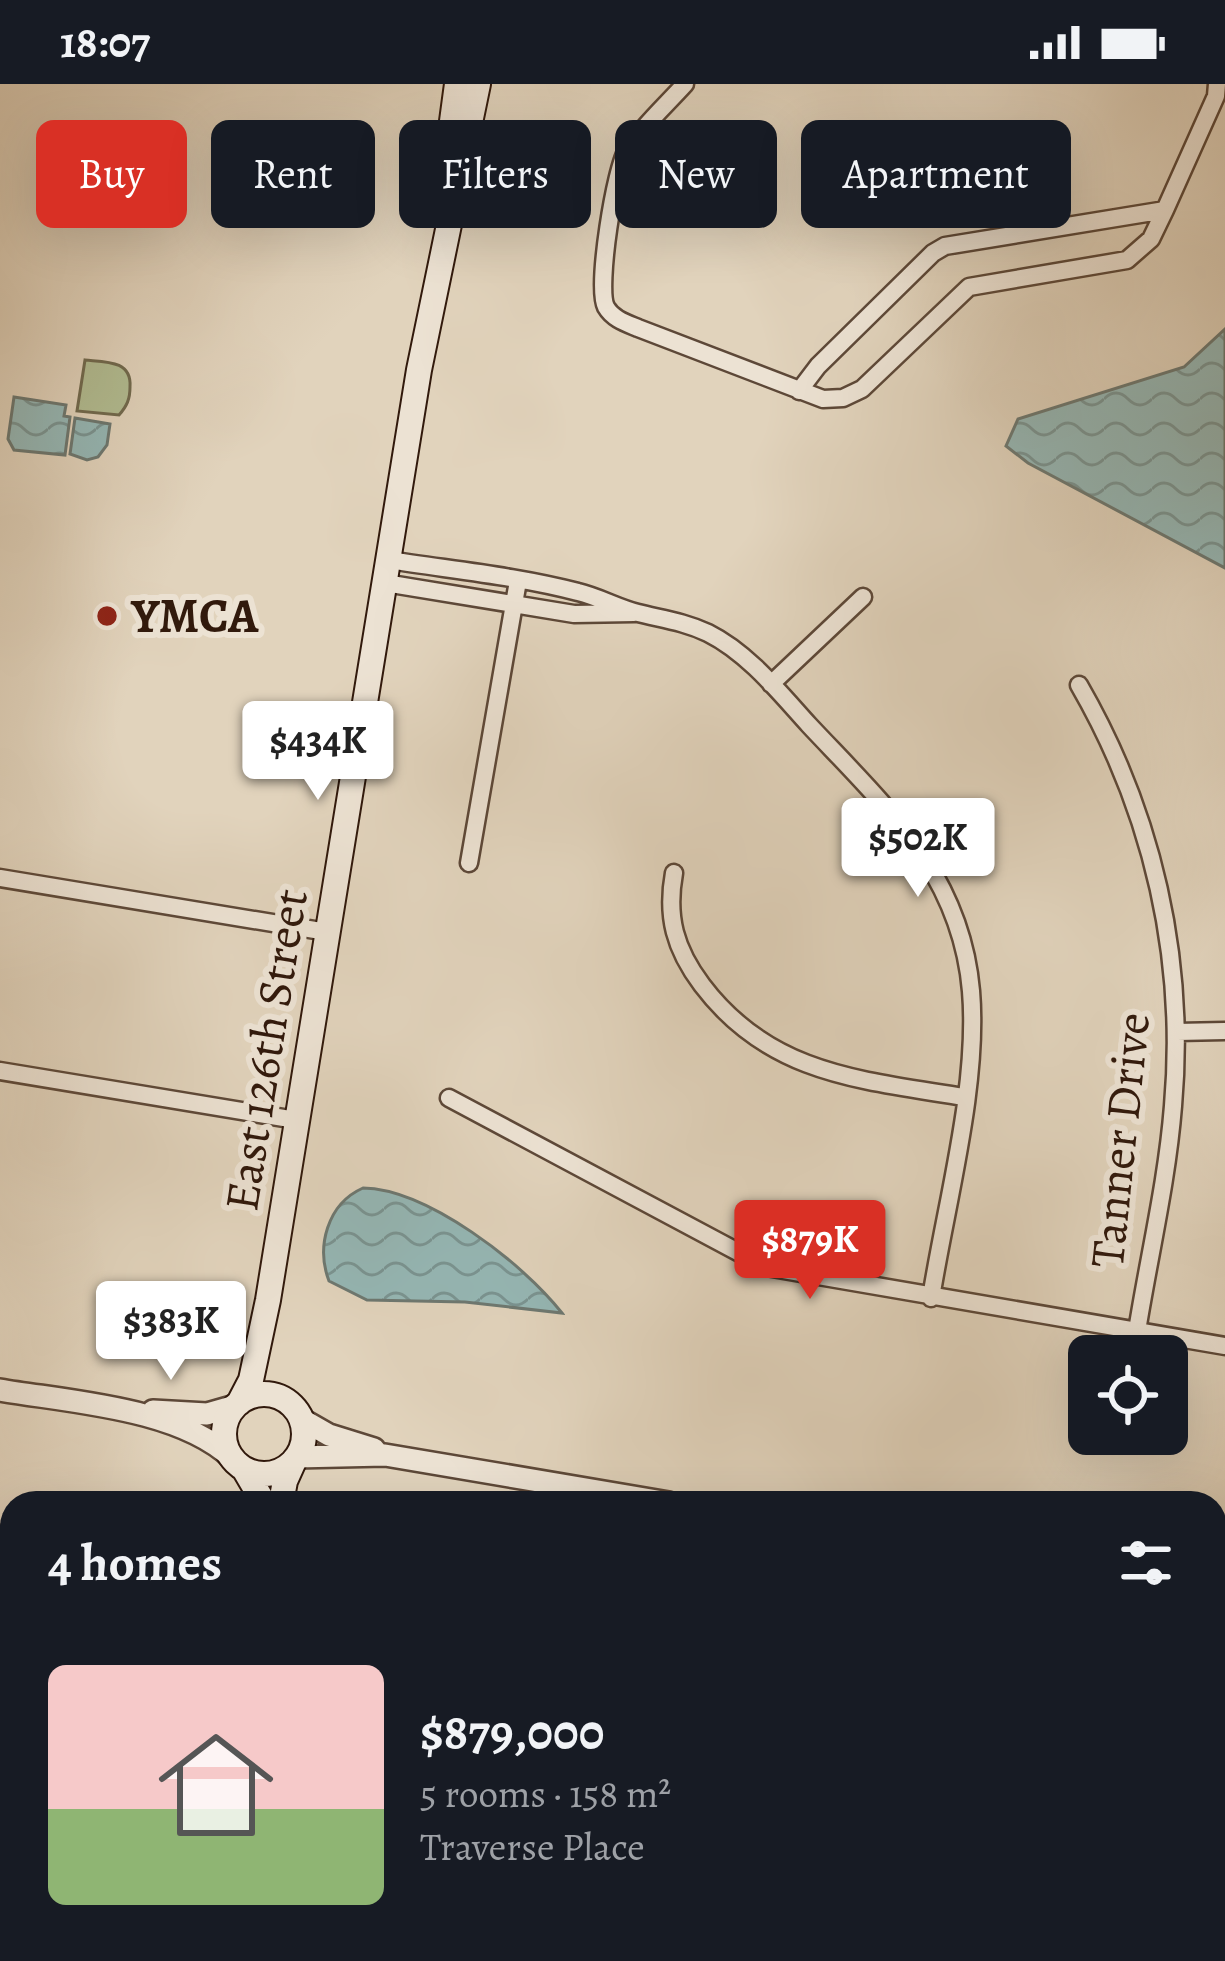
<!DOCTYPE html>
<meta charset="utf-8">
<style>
body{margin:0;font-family:Alegreya,serif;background:#242831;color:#f1f3f6;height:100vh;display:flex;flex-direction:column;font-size:45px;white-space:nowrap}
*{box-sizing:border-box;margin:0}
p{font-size:39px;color:#9ea1a6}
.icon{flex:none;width:66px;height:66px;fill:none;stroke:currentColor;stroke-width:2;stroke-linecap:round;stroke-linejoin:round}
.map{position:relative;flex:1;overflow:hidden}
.sheet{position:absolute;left:0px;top:1407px;width:1227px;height:471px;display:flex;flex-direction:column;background:#171b24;border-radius:36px 36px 0 0;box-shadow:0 12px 48px #0002}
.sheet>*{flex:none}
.top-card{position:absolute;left:36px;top:36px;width:1155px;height:108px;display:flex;gap:24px}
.tools{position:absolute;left:1068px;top:1251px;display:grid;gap:24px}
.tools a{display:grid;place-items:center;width:120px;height:120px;border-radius:18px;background:#171b24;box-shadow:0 12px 48px #0002;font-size:60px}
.price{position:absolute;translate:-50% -102px;padding:0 27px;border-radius:12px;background:#fff;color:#222;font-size:39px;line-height:78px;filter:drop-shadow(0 3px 6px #0008)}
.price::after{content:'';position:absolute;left:50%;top:72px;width:36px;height:27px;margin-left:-18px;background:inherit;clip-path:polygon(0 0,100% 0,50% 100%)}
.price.active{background:#d93025;color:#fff}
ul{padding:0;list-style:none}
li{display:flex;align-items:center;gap:36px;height:300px;padding:0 48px}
li span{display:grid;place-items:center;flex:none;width:336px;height:240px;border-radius:18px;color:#555}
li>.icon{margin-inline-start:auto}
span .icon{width:144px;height:144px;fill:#fffc;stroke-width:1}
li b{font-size:51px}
h2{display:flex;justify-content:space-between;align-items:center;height:144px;padding:0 48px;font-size:51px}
.tag{padding:0 42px;border-radius:18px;background:#171b24;box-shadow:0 12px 48px #0002;font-size:42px;line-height:108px}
.tag.active{background:#d93025;color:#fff}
.status{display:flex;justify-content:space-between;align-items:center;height:84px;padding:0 60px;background:#171b24;direction:ltr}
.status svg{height:33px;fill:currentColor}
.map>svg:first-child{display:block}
.park{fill:#b1bc92;stroke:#716a4f;stroke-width:3}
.water{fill:url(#water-waves);stroke:#6d7871;stroke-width:3}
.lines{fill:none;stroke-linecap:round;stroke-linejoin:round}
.minor-casing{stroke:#5d4838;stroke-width:21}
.tertiary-casing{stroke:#5d4838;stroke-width:26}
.secondary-casing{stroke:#31190c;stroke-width:28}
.minor{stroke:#ece2d3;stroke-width:16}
.tertiary{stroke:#ece2d3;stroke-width:21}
.secondary{stroke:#ece2d3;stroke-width:24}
.poi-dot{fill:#8f2418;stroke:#ece2d3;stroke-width:4.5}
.labels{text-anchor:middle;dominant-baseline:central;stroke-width:12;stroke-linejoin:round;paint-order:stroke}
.poi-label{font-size:48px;font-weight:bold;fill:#31190c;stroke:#ece2d3;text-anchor:start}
.street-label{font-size:48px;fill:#31190c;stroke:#ece2d3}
</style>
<div class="status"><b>18:07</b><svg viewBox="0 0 49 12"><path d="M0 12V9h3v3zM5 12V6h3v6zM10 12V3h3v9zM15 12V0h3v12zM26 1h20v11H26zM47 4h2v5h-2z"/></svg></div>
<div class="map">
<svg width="1225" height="1877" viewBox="0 0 1225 1877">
<defs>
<pattern id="water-waves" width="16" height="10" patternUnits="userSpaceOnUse" patternTransform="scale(3)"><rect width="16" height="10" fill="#95b7b5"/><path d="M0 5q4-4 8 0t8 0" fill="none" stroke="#7a9492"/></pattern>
</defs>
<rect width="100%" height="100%" fill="#e1d3bc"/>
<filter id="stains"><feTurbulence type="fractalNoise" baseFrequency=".00167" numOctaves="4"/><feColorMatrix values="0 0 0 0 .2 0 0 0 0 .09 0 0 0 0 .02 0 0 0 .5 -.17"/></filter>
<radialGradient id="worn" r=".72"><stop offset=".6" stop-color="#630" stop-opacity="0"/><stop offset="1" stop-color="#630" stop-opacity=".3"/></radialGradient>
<path class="park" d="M85,276C105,278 132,276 130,303C130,315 127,322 119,331L77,327Z"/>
<path class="water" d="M1225,245V484L1028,379L1006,362L1018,335L1184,283Z
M14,313L66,321L64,332L70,333L65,371L14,366L8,355Z
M75,334L110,340L107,361L98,373L87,376L70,370Z
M363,1104C427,1105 523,1179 562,1229L465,1218L367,1216L329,1197C316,1163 327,1120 363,1104Z"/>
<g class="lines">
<defs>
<path id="minor" d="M685,0C666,21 644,41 628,64C615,83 596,204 606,223C613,235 626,239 638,244L823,315L843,314L862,305L969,203L1127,176L1151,155L1165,126
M799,307L818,282L933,169L945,162L1165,126L1216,12L1217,0
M389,476C452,486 517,492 578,508C599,513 618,524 638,529C662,535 685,538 708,549C748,569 779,608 809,641C884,721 961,789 971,907C979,1002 946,1119 931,1214
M385,499L574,530L634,529
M771,600L863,513
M1079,601C1153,729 1186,875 1173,1022C1167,1098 1149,1172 1137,1247
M469,779L518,497
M674,789C666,833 675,865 702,901C770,991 861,996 964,1013
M0,794L327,848
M1177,948L1225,947
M0,987L296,1036
M449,1014L766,1183L1225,1262
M0,1450L12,1451
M1215,1647L1225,1648
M0,1721L12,1723
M562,1866L564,1877
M50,1877L51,1866
M333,1877L334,1866"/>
<path id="tertiary" d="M0,1306C70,1318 179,1324 232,1374
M153,1327L207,1330L235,1322
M301,1335L329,1351L374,1365
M296,1373L385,1371L669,1419
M1215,1510L1225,1511"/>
<path id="secondary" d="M443,104L457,0
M224 1350a40 40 0 1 1 80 0a40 40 0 1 1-80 0Z
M239,1319L251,1296L268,1216L419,286L478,0
M244,1385L264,1419
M281,1419L285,1397L294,1377
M203,1877L205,1866"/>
</defs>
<use href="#minor" class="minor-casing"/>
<use href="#tertiary" class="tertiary-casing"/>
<use href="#secondary" class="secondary-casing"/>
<use href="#minor" class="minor"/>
<use href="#tertiary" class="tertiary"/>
<use href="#secondary" class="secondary"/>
</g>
<circle class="poi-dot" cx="107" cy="532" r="12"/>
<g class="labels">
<g class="poi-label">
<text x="131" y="532">YMCA</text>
</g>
<g class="street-label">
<text transform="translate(266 966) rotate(-81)">East 126th Street</text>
<text transform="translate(1120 1056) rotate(-84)">Tanner Drive</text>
</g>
</g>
<rect width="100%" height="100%" filter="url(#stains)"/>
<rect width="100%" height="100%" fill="url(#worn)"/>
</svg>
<div class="tools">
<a><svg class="icon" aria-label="locate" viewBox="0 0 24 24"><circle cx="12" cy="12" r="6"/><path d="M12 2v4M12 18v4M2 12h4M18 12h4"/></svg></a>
</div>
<b class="price" style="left:318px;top:719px">$434K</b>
<b class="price" style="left:918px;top:816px">$502K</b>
<b class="price active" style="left:810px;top:1218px">$879K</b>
<b class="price" style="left:171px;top:1299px">$383K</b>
<div class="top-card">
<a class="tag active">Buy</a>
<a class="tag">Rent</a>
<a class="tag">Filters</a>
<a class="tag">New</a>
<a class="tag">Apartment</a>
</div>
<section class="sheet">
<h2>4 homes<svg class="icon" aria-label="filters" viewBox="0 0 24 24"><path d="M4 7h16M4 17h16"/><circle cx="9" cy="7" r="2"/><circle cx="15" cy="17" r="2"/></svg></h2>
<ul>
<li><span style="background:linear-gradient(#f6c9c9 60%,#8fb573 0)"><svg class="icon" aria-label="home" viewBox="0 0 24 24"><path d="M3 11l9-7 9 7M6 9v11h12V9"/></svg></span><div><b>$879,000</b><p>5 rooms · 158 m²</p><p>Traverse Place</p></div></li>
</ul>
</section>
</div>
